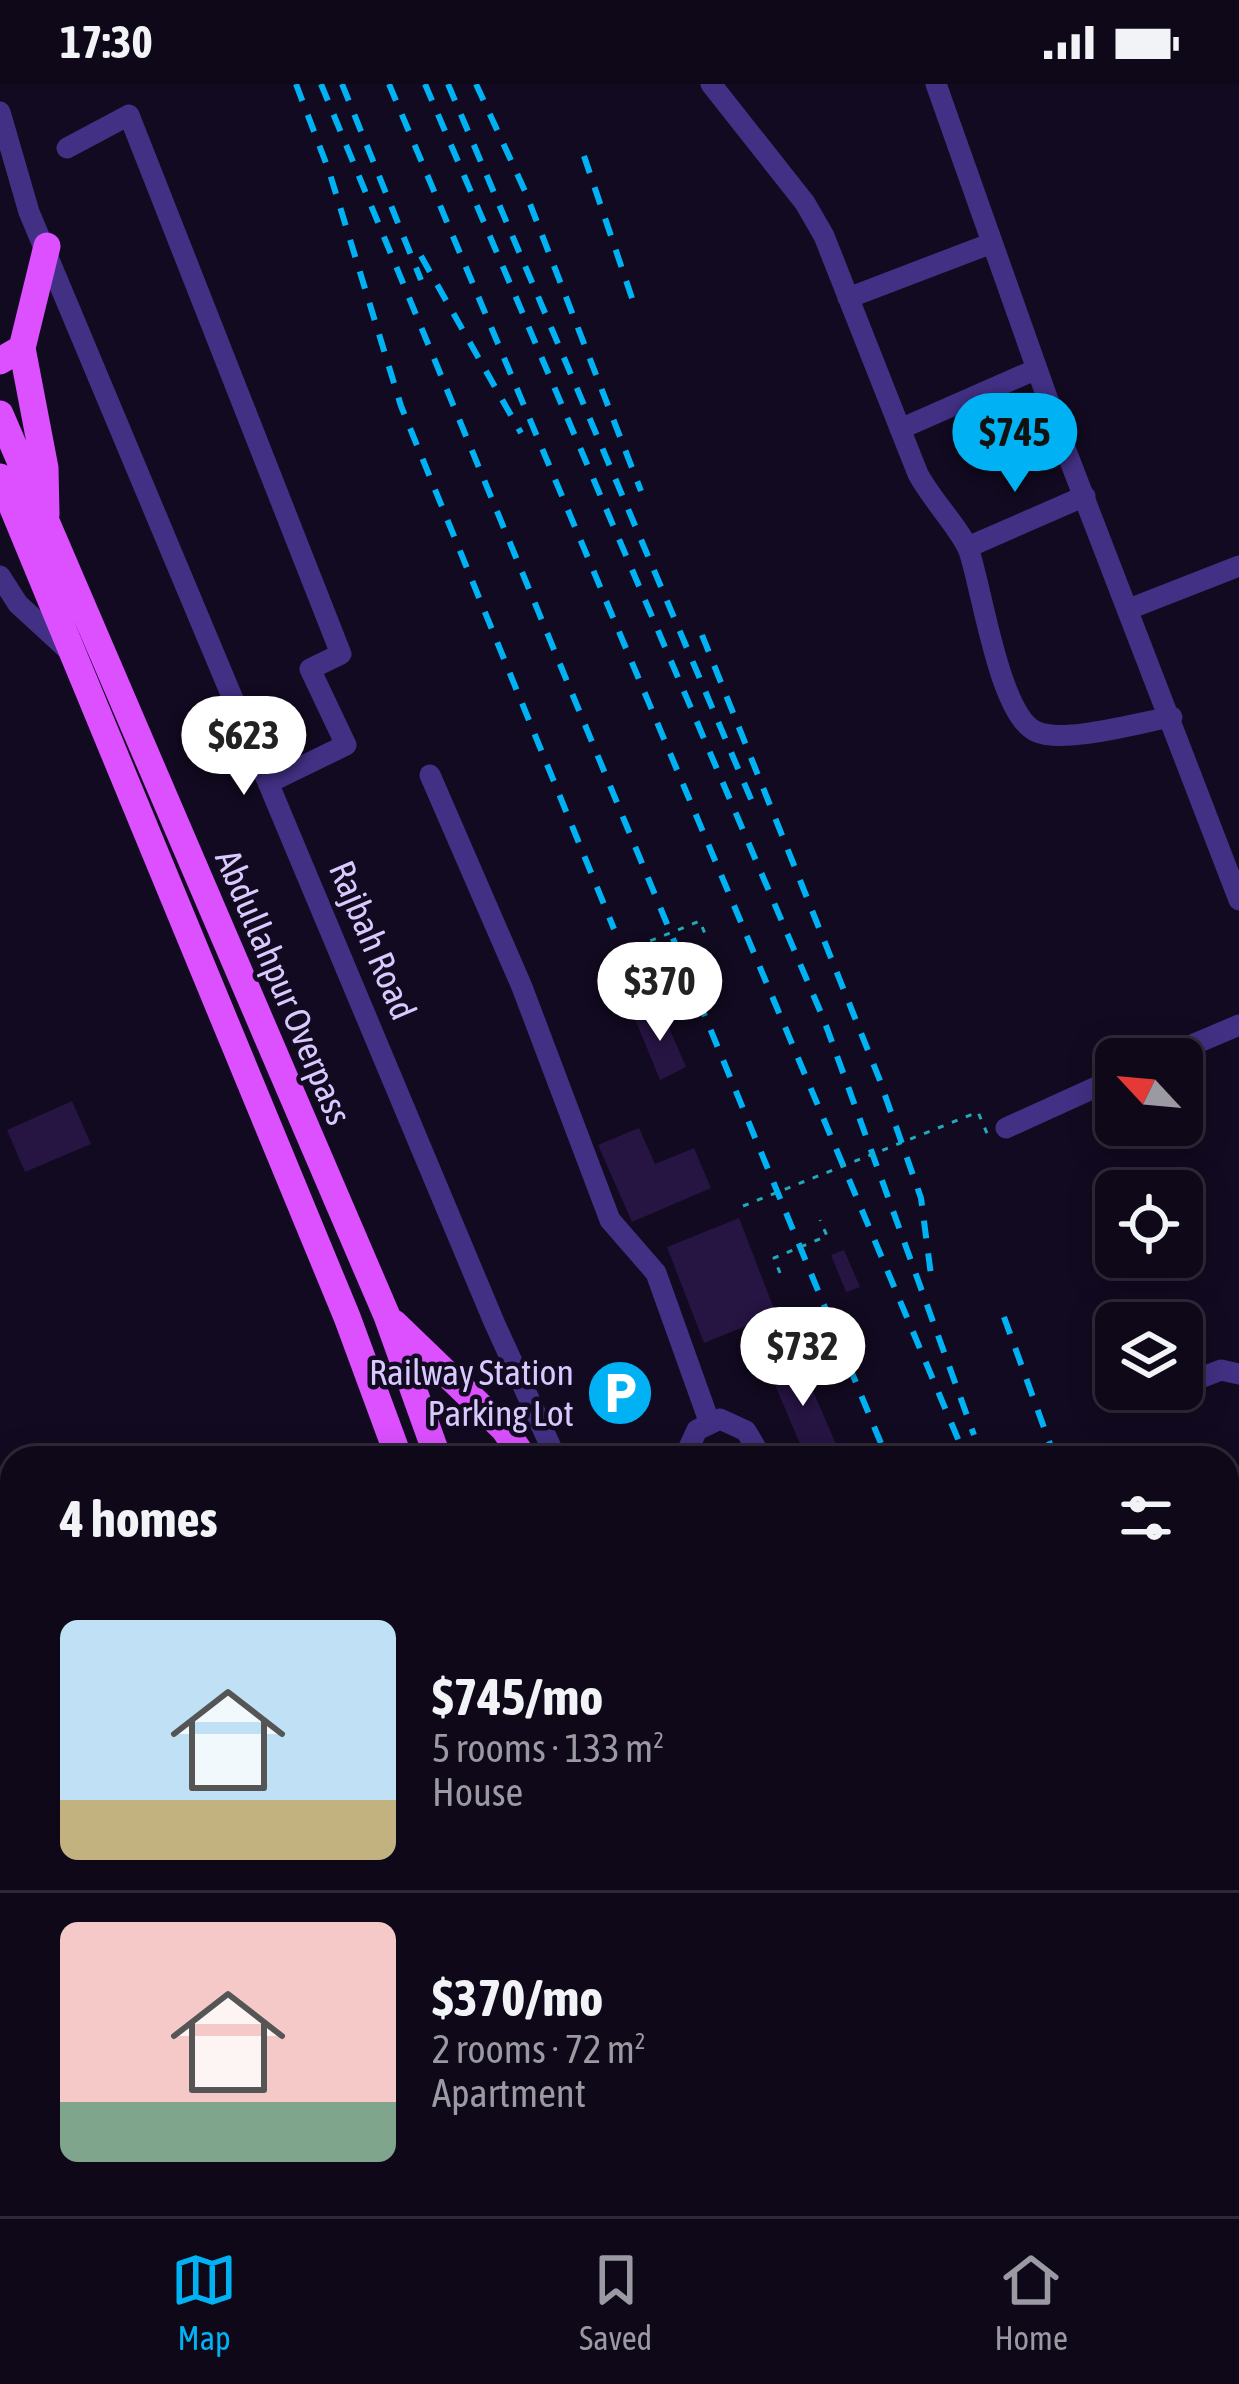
<!DOCTYPE html>
<meta charset="utf-8">
<style>
body{margin:0;font-family:"Asap Condensed",sans-serif;background:#171121;color:#f1f3f6;height:100vh;display:flex;flex-direction:column;font-size:45px;white-space:nowrap}
*{box-sizing:border-box;margin:0}
p{font-size:39px;color:#9b9aa2}
.icon{flex:none;width:66px;height:66px;fill:none;stroke:currentColor;stroke-width:2;stroke-linecap:round;stroke-linejoin:round}
.map{position:relative;flex:1;overflow:hidden}
.side{position:absolute;left:0px;top:1362px;width:1239px;height:771px;display:flex;flex-direction:column;background:#0e0818;border-radius:36px 36px 0 0;box-shadow:0 6px 30px #0003,0 0 0 3px #2e2937}
.side>*{flex:none}
.needle{width:78px;rotate:296deg}
.controls{position:absolute;left:1095px;top:954px;display:grid;gap:24px}
.controls a{display:grid;place-items:center;width:108px;height:108px;border-radius:18px;background:#0e0818;box-shadow:0 6px 30px #0003,0 0 0 3px #2e2937;font-size:60px}
.price{position:absolute;translate:-50% -102px;padding:0 27px;border-radius:42px;background:#fff;color:#222;font-size:39px;line-height:78px;filter:drop-shadow(0 3px 6px #0008)}
.price::after{content:'';position:absolute;left:50%;top:72px;width:36px;height:27px;margin-left:-18px;background:inherit;clip-path:polygon(0 0,100% 0,50% 100%)}
.price.current{background:#00b2f4;color:#111}
ul{padding:0;list-style:none}
li{display:flex;align-items:center;gap:36px;height:300px;padding:0 60px}
li+li{border-top:3px solid #2e2937}
li span{display:grid;place-items:center;flex:none;width:336px;height:240px;border-radius:18px;color:#555}
li>.icon{margin-inline-start:auto}
span .icon{width:144px;height:144px;fill:#fffc;stroke-width:1}
li b{font-size:51px}
h2{display:flex;justify-content:space-between;align-items:center;height:144px;padding:0 60px;font-size:51px}
.status{display:flex;justify-content:space-between;align-items:center;height:84px;padding:0 60px;background:#0e0818;direction:ltr}
.status svg{height:33px;fill:currentColor}
.dock{display:flex;justify-content:space-around;align-items:center;height:168px;border-top:3px solid #2e2937;background:#0e0818;font-size:33px;color:#9b9aa2}
.dock a{display:grid;justify-items:center;gap:6px}
.dock .current{color:#00b2f4}
.map>svg:first-child{display:block}
.building{fill:#261443}
.lines{fill:none;stroke-linecap:round;stroke-linejoin:round}
.minor{stroke:#423084;stroke-width:21}
.major{stroke:#dc50ff;stroke-width:27}
.rail{stroke:#00b2f4;stroke-width:6;stroke-dasharray:18 15;stroke-linecap:butt}
.path-bridge{stroke:#21aabc;stroke-width:3;stroke-dasharray:6 9;stroke-linecap:butt}
.labels{text-anchor:middle;dominant-baseline:central;stroke-width:9;stroke-linejoin:round;paint-order:stroke}
.street-label{font-size:36px;fill:#d9c9ff;stroke:#120a20}
.poi-label{font-size:36px;fill:#d9c9ff;stroke:#120a20;text-anchor:end}
</style>
<div class="status"><b>17:30</b><svg viewBox="0 0 49 12"><path d="M0 12V9h3v3zM5 12V6h3v6zM10 12V3h3v9zM15 12V0h3v12zM26 1h20v11H26zM47 4h2v5h-2z"/></svg></div>
<div class="map">
<svg width="1239" height="2132" viewBox="0 0 1239 2132">
<rect width="100%" height="100%" fill="#120a20"/>
<path class="building" d="M661,925L686,983L660,996L635,935Z
M72,1017L91,1060L25,1088L7,1046Z
M639,1044L655,1080L694,1064L711,1104L632,1138L598,1061Z
M739,1134L776,1230L704,1259L667,1163Z
M844,1166L860,1203L846,1208L831,1171Z
M797,1270L842,1374H806L767,1282Z"/>
<g class="lines">
<path class="minor" d="M711,0L805,119L824,152L918,390C931,415 962,447 969,467C982,505 999,629 1035,647C1063,661 1140,638 1172,633
M936,0L1065,364L1239,816
M0,28L29,128L494,1238L556,1374
M67,64L129,31L341,570L310,585L346,661L268,699
M848,214L992,159
M900,345L1037,285
M968,463L1085,412
M0,492L18,520L68,566
M1129,525L1239,482
M430,691L522,903L610,1136L656,1189L709,1337
M1159,975L1239,941
M1006,1044L1116,994
M1190,1298L1221,1286L1239,1290
M684,1374L697,1346L720,1335L746,1347L762,1374
M0,1574L12,1593
M0,2105L12,2100
M916,2121L920,2132
M1053,2121L1057,2132
M0,2129L1,2132
M290,2132L384,2126"/>
<path class="major" d="M22,264L45,384L46,430
M0,277L22,264L47,162
M0,330L387,1232L438,1374
M0,393L347,1233L399,1374
M394,1239L504,1345L524,1374
M0,1673L12,1668
M0,1717L12,1712
M786,2121L790,2132
M837,2121L841,2132
M383,2132L384,2121
M413,2132L414,2121"/>
<path class="rail" d="M296,0L329,87L401,322L614,845
M321,0L887,1374
M342,0L421,196
M389,0L966,1374
M425,0L824,936L974,1351
M448,0L753,720
M476,0L525,107L641,407
M584,72L635,223
M421,172L521,349
M702,551L879,994L921,1114L932,1199
M1004,1233L1055,1374
M1227,1888L1239,1915
M1227,1974L1239,2006
M1184,2121L1190,2132
M1206,2121L1210,2132
M1227,2121L1232,2132"/>
<path class="path-bridge" d="M657,870L650,857L700,837L705,850
M743,1122L978,1028L989,1054
M780,1189L774,1174L827,1152L820,1136"/>
</g>
<defs>
<symbol id="parking-disc" viewBox="-11 -11 22 22"><circle r="9.5" fill="#00b2f4" stroke="#120a20"/><path d="M-3.5-5.5H1a3.5 3.5 0 0 1 0 7H-1V5.5H-3.5ZM-1-3.4V-.6H.8a1.4 1.4 0 0 0 0-2.8Z" fill="#fff"/></symbol>
</defs>
<g fill-rule="evenodd">
<use href="#parking-disc" x="582" y="1271" width="76" height="76"/>
</g>
<g class="labels">
<g class="street-label">
<text transform="translate(373 856) rotate(67)">Rajbah Road</text>
<text transform="translate(284 903) rotate(67)">Abdullahpur Overpass</text>
</g>
<g class="poi-label">
<text x="574" y="1288">Railway Station<tspan x="574" dy="41">Parking Lot</tspan></text>
</g>
</g>
</svg>
<div class="controls">
<a><svg class="needle" viewBox="-14 -14 28 28"><path d="M0-13l5 13h-10z" fill="#e53935"/><path d="M0 13l5-13h-10z" fill="#9b9aa2"/></svg></a>
<a><svg class="icon" aria-label="locate" viewBox="0 0 24 24"><circle cx="12" cy="12" r="6"/><path d="M12 2v4M12 18v4M2 12h4M18 12h4"/></svg></a>
<a><svg class="icon" aria-label="layers" viewBox="0 0 24 24"><path d="M12 4l9 5-9 5-9-5zM3 14l9 5 9-5"/></svg></a>
</div>
<b class="price current" style="left:1015px;top:411px">$745</b>
<b class="price" style="left:244px;top:714px">$623</b>
<b class="price" style="left:660px;top:960px">$370</b>
<b class="price" style="left:803px;top:1325px">$732</b>
<section class="side">
<h2>4 homes<svg class="icon" aria-label="filters" viewBox="0 0 24 24"><path d="M4 7h16M4 17h16"/><circle cx="9" cy="7" r="2"/><circle cx="15" cy="17" r="2"/></svg></h2>
<ul>
<li><span style="background:linear-gradient(#bfe0f5 75%,#c2b280 0)"><svg class="icon" aria-label="home" viewBox="0 0 24 24"><path d="M3 11l9-7 9 7M6 9v11h12V9"/></svg></span><div><b>$745/mo</b><p>5 rooms · 133 m²</p><p>House</p></div></li>
<li><span style="background:linear-gradient(#f6c9c9 75%,#7fa58c 0)"><svg class="icon" aria-label="home" viewBox="0 0 24 24"><path d="M3 11l9-7 9 7M6 9v11h12V9"/></svg></span><div><b>$370/mo</b><p>2 rooms · 72 m²</p><p>Apartment</p></div></li>
</ul>
</section>
</div>
<nav class="dock">
<a class="current"><svg class="icon" aria-label="map" viewBox="0 0 24 24"><path d="M3 6l6-2 6 2 6-2v14l-6 2-6-2-6 2zM9 4v14M15 6v14"/></svg>Map</a>
<a><svg class="icon" aria-label="saved" viewBox="0 0 24 24"><path d="M7 4h10v16l-5-4-5 4z"/></svg>Saved</a>
<a><svg class="icon" aria-label="home" viewBox="0 0 24 24"><path d="M3 11l9-7 9 7M6 9v11h12V9"/></svg>Home</a>
</nav>
